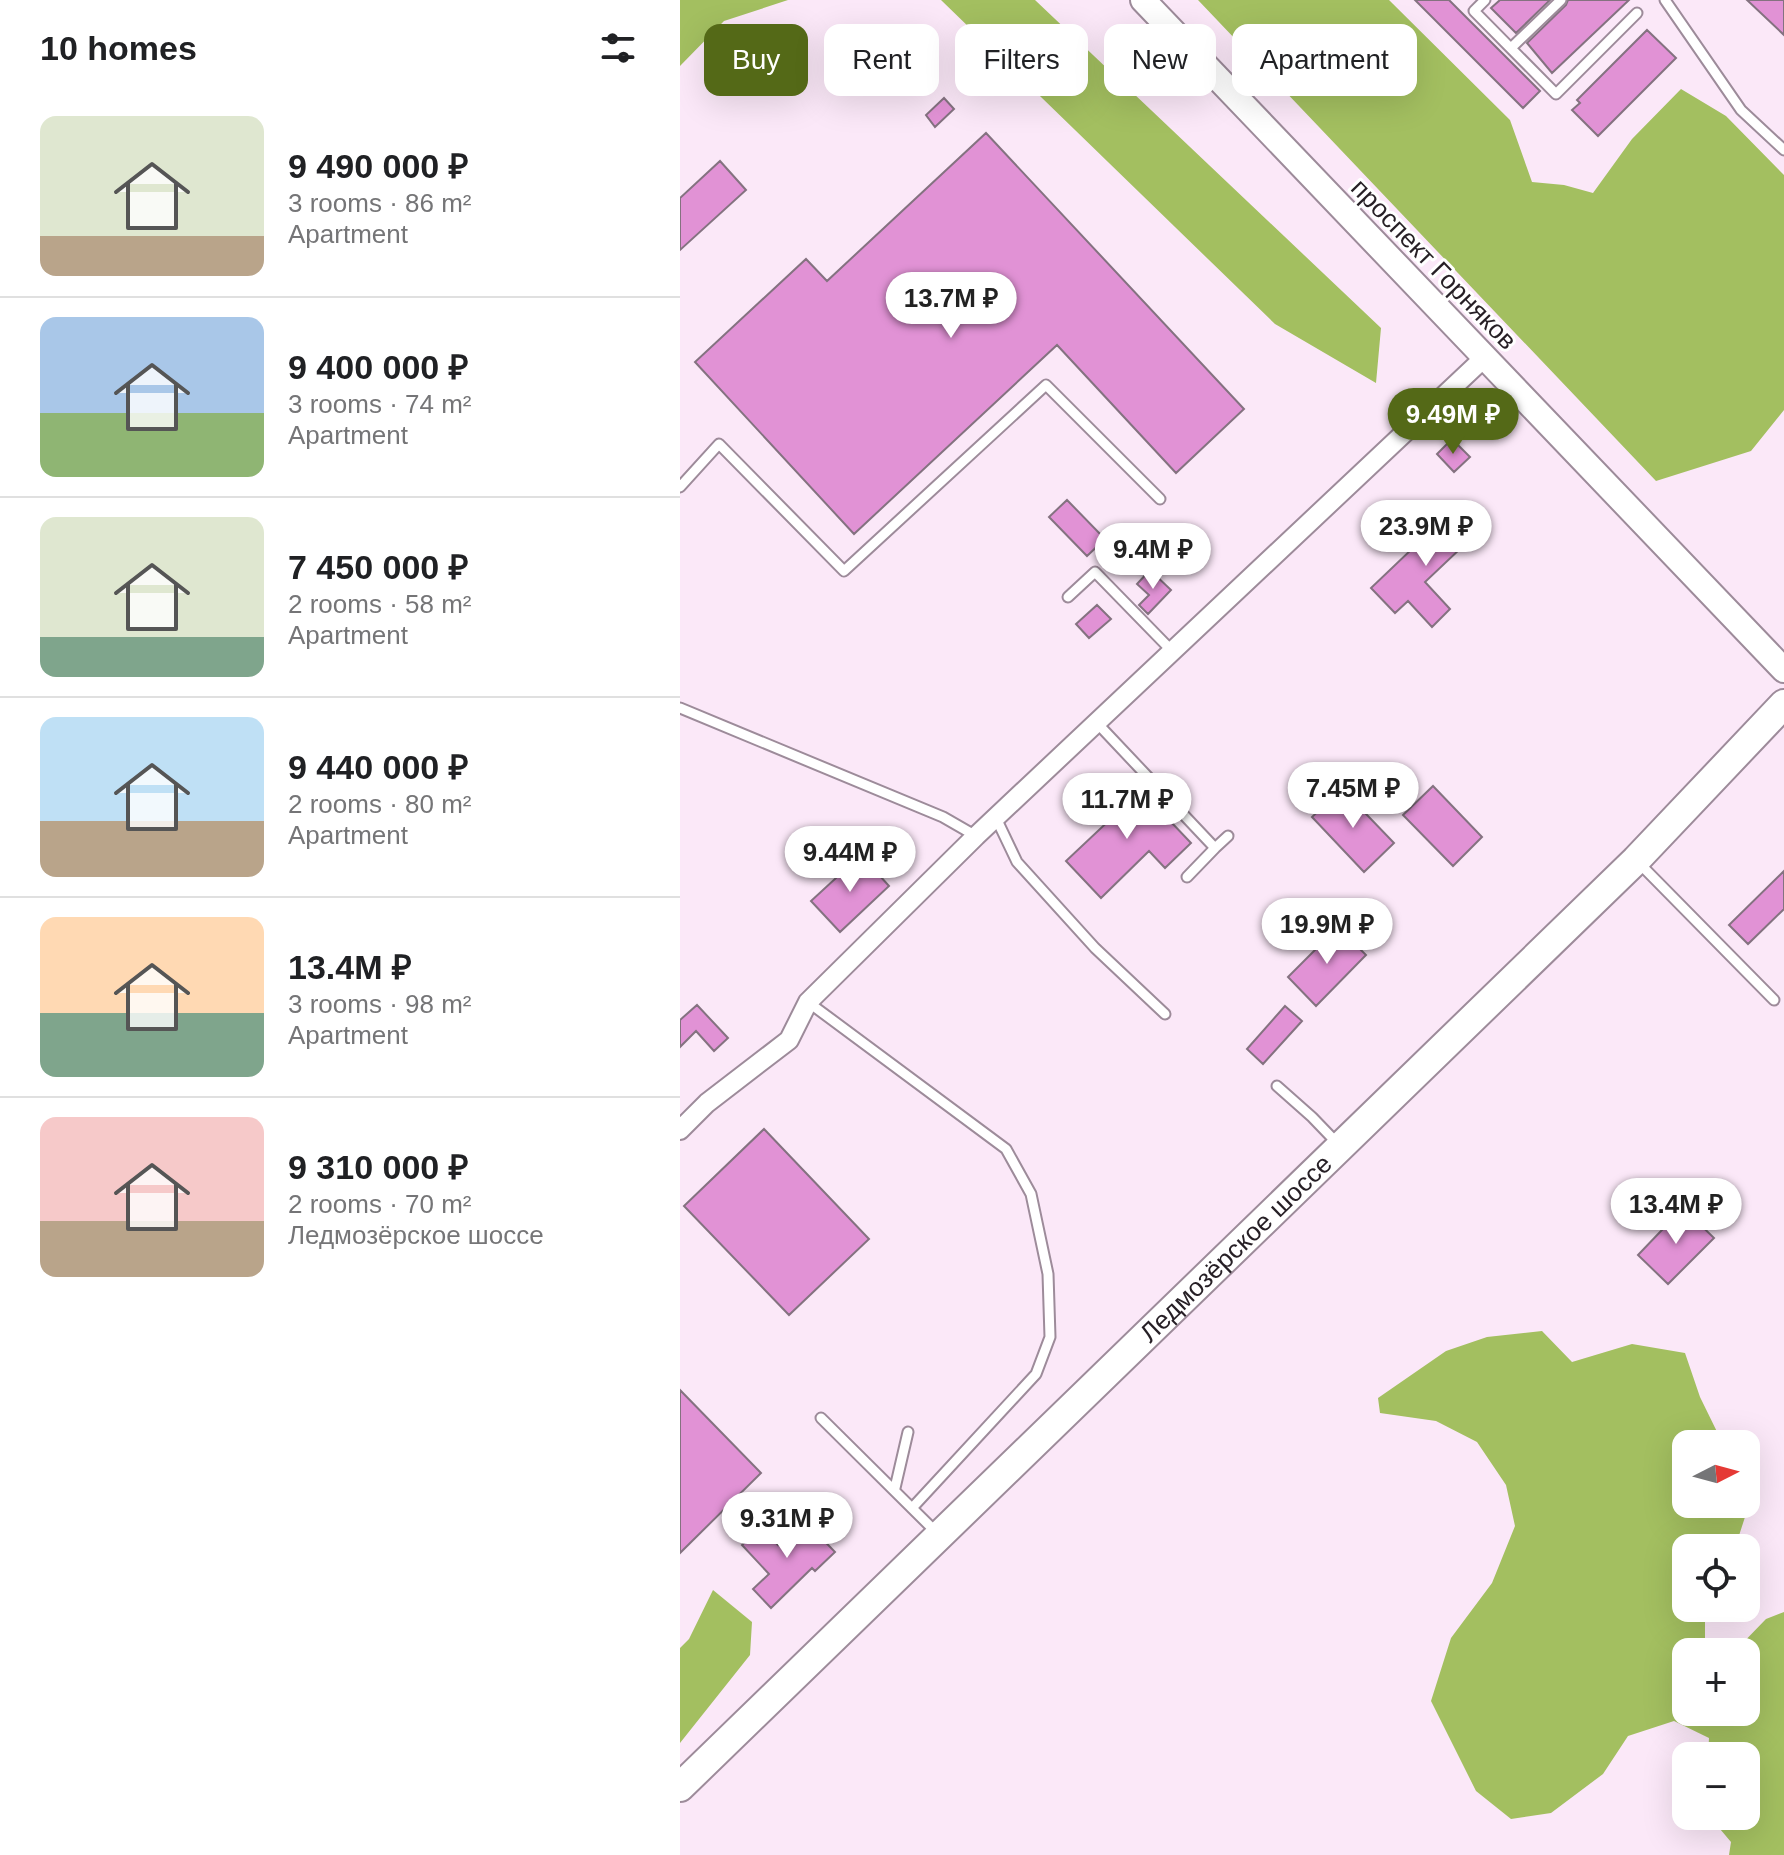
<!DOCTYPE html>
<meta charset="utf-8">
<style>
body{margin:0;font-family:Arial,sans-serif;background:#f2f2f2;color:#202124;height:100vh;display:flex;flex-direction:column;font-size:30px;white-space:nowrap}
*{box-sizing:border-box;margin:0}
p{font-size:26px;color:#757577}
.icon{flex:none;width:44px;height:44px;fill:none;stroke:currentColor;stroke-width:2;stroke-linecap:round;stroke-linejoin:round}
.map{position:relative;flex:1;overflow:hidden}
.panel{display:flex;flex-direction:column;background:#fff;width:680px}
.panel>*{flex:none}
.banner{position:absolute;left:24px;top:24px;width:760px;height:72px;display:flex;gap:16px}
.needle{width:52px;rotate:84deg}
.controls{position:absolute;left:992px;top:1430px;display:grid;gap:16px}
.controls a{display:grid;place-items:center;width:88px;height:88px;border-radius:16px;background:#fff;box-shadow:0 8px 32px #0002;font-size:40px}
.price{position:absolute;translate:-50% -68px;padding:0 18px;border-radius:28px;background:#fff;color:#222;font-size:26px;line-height:52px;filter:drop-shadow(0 2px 4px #0008)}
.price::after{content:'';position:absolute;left:50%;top:48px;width:24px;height:18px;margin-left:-12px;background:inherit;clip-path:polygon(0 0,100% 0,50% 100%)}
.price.current{background:#546917;color:#fff}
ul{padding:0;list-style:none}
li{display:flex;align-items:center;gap:24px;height:200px;padding:0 40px}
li+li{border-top:2px solid #e0e0e0}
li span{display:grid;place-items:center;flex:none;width:224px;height:160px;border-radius:16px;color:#555}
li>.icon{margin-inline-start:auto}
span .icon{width:96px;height:96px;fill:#fffc;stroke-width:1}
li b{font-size:34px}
h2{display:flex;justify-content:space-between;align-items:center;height:96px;padding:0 40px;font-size:34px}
.chip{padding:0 28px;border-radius:16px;background:#fff;box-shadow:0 8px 32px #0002;font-size:28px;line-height:72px}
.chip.current{background:#546917;color:#fff}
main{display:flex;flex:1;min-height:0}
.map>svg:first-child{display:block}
.forest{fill:#a3bf60}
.building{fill:#e192d5;stroke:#847280;stroke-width:2}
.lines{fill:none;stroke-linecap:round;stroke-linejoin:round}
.service-casing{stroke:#9d8b9a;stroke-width:13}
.minor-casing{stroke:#9d8b9a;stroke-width:22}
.secondary-casing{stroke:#9d8b9a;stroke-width:28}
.primary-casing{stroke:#9d8b9a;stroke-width:32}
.service{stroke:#fff;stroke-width:9}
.minor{stroke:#fff;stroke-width:18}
.secondary{stroke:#fff;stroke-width:24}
.primary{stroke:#fff;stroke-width:28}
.labels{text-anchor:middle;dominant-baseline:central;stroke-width:6;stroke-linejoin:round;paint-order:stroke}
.street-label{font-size:26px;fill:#261f25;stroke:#fff}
</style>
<main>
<section class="panel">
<h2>10 homes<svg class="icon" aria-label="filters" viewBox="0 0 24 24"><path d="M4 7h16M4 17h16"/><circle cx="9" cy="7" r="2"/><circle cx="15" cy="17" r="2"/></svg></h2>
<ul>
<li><span style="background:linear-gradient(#dfe7d0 75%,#b9a48a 0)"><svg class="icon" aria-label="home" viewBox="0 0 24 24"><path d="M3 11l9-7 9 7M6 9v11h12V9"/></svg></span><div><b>9 490 000 ₽</b><p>3 rooms · 86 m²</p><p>Apartment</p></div></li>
<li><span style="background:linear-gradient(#a9c7e8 60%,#8fb573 0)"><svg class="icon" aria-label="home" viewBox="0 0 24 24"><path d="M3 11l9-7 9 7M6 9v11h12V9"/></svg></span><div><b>9 400 000 ₽</b><p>3 rooms · 74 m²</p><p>Apartment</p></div></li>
<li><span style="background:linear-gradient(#dfe7d0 75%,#7fa58c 0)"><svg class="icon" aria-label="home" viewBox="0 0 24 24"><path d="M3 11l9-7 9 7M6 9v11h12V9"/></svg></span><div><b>7 450 000 ₽</b><p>2 rooms · 58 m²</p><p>Apartment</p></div></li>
<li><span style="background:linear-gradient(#bfe0f5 65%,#b9a48a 0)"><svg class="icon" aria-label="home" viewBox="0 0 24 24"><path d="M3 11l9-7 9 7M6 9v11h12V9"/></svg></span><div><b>9 440 000 ₽</b><p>2 rooms · 80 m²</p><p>Apartment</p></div></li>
<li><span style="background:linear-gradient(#ffd9b3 60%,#7fa58c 0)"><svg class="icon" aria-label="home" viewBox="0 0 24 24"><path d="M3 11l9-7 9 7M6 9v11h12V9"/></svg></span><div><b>13.4M ₽</b><p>3 rooms · 98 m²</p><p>Apartment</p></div></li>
<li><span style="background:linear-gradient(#f6c9c9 65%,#b9a48a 0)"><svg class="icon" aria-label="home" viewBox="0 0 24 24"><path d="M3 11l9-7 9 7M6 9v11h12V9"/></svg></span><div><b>9 310 000 ₽</b><p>2 rooms · 70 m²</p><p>Ледмозёрское шоссе</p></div></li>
</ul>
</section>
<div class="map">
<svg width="1104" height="1855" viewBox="0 0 1104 1855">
<rect width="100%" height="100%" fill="#fbe8f8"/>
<path class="forest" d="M0,0H108L44,21L0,66Z
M261,0H355L701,328L696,383L595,324Z
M518,0H709L830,120L852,182L884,185L913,193L952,139L1001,89L1046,116L1104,175V410L1071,451L976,481Z
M862,1331L892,1362L952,1344L1005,1353L1020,1397L1043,1444H1006V1504H1062L1065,1517L1055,1548H1006V1608H1031L1025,1620V1652H1006V1712H1066V1652H1054L1086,1619L1104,1612V1855H1049L1051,1842L1029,1816H1066V1756H1028L1029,1738L994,1721L948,1736L923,1774L871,1813L831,1819L796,1791L751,1701L771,1638L812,1583L835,1526L826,1485L797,1442L756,1421L700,1413L698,1398L766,1351L807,1337Z
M33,1590L72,1622L70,1655L0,1743V1648L9,1639Z"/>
<path class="building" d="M735,0H769L860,91L843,108Z
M820,0H870L836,33L811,8Z
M888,0H949L872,73L847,43L886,5Z
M1067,0H1104V35Z
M967,30L996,58L918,136L892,110L900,103L897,100Z
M264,98L274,109L255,127L246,115Z
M306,133L564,409L496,473L377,345L174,534L15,362L126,259L147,281Z
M40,161L66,190L0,250V198Z
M772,439L790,457L774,472L757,454Z
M387,500L425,539L407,556L369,517Z
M777,506L800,530L745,582L770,609L752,627L728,601L715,613L691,588Z
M470,570L491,590L468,614L459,605L469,595L457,584Z
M417,605L431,619L409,638L396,624Z
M452,781L511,843L485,868L469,851L421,898L386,861L436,814L427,805Z
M753,786L802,837L773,866L723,815Z
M662,789L714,843L684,872L632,817Z
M181,855L209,886L160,932L131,901Z
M1104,871V909L1068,944L1049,925Z
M658,927L686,955L636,1006L608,977Z
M17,1005L48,1038L34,1051L16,1031L0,1047V1020Z
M605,1006L622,1021L583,1064L567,1049Z
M84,1129L189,1239L109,1315L4,1206Z
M1003,1208L1034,1238L988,1284L958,1255Z
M0,1390L81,1473L0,1553Z
M124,1520L155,1552L135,1571L132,1568L91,1608L73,1589L89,1574L62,1545L81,1527L98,1545Z"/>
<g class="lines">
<defs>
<path id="service" d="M805,0L794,11L876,94L957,13
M985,0L1061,110L1104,150
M831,48L881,0
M0,487L39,444L164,571L366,385L480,499
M388,597L415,572L493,652
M0,708L263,817L296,836
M417,723L535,848L548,836
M316,818L337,862L415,948L485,1014
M959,863L1094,1000
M507,877L535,848
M128,1002L326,1149L351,1194L368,1274L370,1337L356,1374L233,1507
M597,1086L632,1117L657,1143
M141,1418L258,1534
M215,1488L228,1432"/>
<path id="minor" d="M0,1130L27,1103L109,1040L128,1002L296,836L805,357"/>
<path id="secondary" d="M463,0L1104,670"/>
<g id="primary">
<path id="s1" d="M0,1787L956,860L1104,704"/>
</g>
</defs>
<use href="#service" class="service-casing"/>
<use href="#minor" class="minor-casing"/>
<use href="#secondary" class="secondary-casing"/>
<use href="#primary" class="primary-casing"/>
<use href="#service" class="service"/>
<use href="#minor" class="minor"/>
<use href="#secondary" class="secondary"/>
<use href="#primary" class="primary"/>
</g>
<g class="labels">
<g class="street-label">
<text transform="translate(754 264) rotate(46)">проспект Горняков</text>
<text stroke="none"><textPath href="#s1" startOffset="774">Ледмозёрское шоссе</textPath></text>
</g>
</g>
</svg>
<div class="controls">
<a><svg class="needle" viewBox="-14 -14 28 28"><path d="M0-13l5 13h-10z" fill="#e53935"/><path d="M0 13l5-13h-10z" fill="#757577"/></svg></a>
<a><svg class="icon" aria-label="locate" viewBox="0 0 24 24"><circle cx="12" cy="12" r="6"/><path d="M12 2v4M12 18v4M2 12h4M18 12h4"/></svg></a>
<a>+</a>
<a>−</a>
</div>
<b class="price" style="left:271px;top:340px">13.7M ₽</b>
<b class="price current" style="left:773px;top:456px">9.49M ₽</b>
<b class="price" style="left:746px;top:568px">23.9M ₽</b>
<b class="price" style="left:473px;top:591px">9.4M ₽</b>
<b class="price" style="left:673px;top:830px">7.45M ₽</b>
<b class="price" style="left:447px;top:841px">11.7M ₽</b>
<b class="price" style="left:170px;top:894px">9.44M ₽</b>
<b class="price" style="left:647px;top:966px">19.9M ₽</b>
<b class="price" style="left:996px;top:1246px">13.4M ₽</b>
<b class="price" style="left:107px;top:1560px">9.31M ₽</b>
<div class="banner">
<a class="chip current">Buy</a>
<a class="chip">Rent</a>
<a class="chip">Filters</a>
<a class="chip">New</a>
<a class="chip">Apartment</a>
</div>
</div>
</main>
